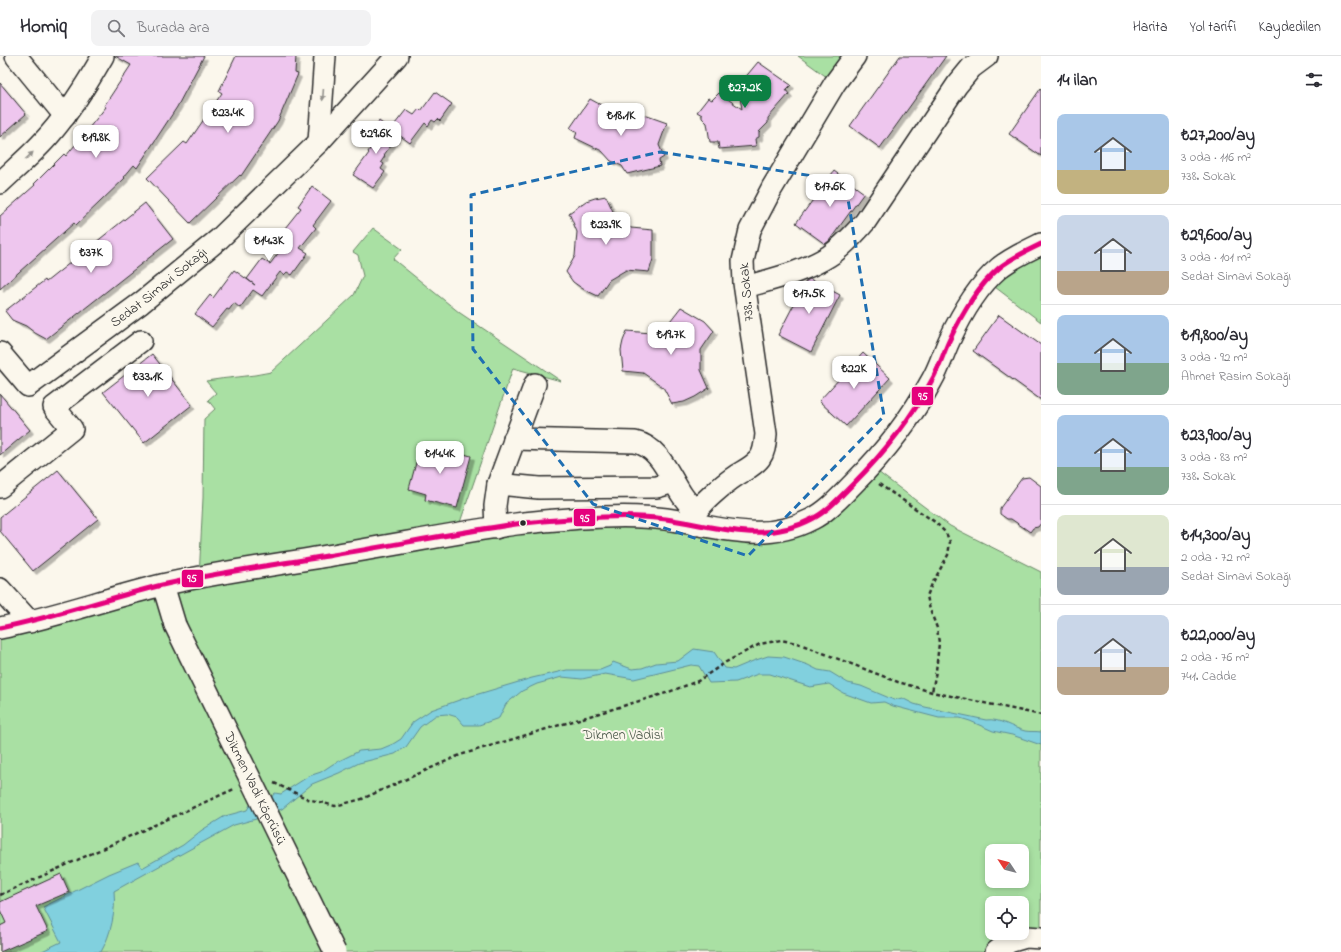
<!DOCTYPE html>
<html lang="tr">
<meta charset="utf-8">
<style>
body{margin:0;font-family:"Indie Flower",sans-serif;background:#f2f2f3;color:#2b2b33;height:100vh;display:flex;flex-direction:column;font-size:15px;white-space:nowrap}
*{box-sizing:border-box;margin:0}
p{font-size:13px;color:#7c7c81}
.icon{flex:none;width:22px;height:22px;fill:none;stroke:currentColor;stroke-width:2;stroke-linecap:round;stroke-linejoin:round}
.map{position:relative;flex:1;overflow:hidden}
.details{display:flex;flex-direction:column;background:#fff;width:300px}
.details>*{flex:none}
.needle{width:26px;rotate:306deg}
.buttons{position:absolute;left:985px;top:788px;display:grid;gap:8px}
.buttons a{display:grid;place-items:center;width:44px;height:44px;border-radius:8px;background:#fff;box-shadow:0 2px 6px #0003;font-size:20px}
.price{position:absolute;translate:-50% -34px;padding:0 9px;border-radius:8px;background:#fff;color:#222;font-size:13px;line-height:26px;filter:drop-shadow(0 1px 2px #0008)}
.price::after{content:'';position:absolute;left:50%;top:24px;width:12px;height:9px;margin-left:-6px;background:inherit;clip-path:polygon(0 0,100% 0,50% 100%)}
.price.selected{background:#0b8043;color:#fff}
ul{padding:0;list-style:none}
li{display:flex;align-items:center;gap:12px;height:100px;padding:0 16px}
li+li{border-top:1px solid #e1e1e2}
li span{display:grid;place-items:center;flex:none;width:112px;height:80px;border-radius:8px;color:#555}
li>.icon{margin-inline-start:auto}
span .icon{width:48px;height:48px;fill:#fffc;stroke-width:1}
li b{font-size:17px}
h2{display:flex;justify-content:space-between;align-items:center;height:48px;padding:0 16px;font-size:17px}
header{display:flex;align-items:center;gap:24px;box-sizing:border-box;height:56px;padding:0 20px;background:#fff;border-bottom:1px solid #e1e1e2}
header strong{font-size:19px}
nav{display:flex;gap:22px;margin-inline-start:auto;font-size:14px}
.search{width:280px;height:36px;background:#f2f2f3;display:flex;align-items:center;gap:10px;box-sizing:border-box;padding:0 14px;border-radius:8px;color:#7c7c81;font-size:15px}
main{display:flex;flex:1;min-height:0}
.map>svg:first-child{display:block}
.green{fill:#a9e0a3;stroke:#6a8667;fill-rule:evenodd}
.water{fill:#81d0de;stroke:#5f8e96}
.building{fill:#eec6ee;stroke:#2b2b2b;filter:url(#shadow)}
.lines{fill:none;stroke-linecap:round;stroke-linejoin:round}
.minor-casing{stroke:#2b2b2b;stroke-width:24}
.path{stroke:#2b2b2b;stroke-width:2.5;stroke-dasharray:4 3;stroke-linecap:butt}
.minor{stroke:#fbf7ec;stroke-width:21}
.minor-bridge-casing{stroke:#2b2b2b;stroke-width:24;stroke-linecap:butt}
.minor-bridge{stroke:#fbf7ec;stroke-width:21}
.bus-1-casing{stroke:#fbf7ec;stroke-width:8}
.bus-1{stroke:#e5007d;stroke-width:5}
.oneway{fill:#93918c}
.marked{fill:none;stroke:#1f6fb2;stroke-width:3;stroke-dasharray:8 5;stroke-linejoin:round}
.bus-dot{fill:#2b2b2b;stroke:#fbf7ec;stroke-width:1.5}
.labels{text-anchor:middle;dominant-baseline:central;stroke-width:4;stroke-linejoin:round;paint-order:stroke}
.street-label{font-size:14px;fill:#2b2b2b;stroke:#fbf7ec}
.park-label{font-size:14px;fill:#4a5849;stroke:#fbf7ec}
.line-badge{stroke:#fbf7ec;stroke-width:1.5}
.badge-label{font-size:11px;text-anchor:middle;font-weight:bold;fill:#fff}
</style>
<header>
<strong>Homiq</strong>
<div class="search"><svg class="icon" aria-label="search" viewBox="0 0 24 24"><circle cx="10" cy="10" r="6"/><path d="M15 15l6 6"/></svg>Burada ara</div>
<nav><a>Harita</a><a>Yol tarifi</a><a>Kaydedilen</a></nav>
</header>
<main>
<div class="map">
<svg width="1041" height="896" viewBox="0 0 1041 896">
<defs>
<filter id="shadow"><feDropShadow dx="3.5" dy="3.5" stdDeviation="0" flood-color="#0004"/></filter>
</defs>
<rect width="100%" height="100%" fill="#fbf7ec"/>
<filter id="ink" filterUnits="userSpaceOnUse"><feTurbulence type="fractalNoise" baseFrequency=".025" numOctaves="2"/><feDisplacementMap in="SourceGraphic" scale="8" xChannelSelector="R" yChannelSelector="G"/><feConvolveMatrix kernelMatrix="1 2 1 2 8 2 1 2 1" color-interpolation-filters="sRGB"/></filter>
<g filter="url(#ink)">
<path class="green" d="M798,0H855L835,27Z
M373,172L402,193L393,203L460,257L561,325L513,312L456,478L517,468L782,474L870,410L950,470L1041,516V882L996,896H0V572L199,522L203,442L204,363L215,353L208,344L216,337L206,325C228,321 250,321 271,316L354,239L363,220L358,199L353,196ZM992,795H1022V825H992ZM992,847H1022V877H992Z
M1041,188V266L987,225Z"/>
<path class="water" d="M694,593L714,596L725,612L734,613L753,605L768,600L784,601L808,609L818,614L830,616L848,627L861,630L894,644L902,642L914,648L925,651L986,664C1000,662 1012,672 1025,675C1030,676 1036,675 1041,676V689L1012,679L993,675L970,665L960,662H939L893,650L884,646L871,647L843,637L829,628L810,631L770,618H758L736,626L709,627L699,610L691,609L634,623L605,618L582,623L562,621L537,628L522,635L506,648L499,662L479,669H464L457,661L447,658L436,659L420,671L406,691L395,698L359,707L339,717L312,728L282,753L256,763L234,769L114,835C116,856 111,878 101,896H40L61,886L43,851L109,818L138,806L142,812L183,789L202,774L225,760L247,754L250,749L268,745L275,737L281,738L309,720L321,716L333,708L359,695L381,693L393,688L401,683L413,666L431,654L465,642L532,622L567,614H600L610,610L613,606L632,613L642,612L656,607L678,605Z"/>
<path class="building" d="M115,0H204L177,51L137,112L134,109L124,121L125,122L76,169L74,167L0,233V160L35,129L34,128L64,98L66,100L106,51L104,50L131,9Z
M236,0H296L295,17L298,18L278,65L241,120L240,119L190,167L147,122L184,86L187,88L222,37L219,35Z
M900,0H946L880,92L850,70Z
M758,6L791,29L786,34L789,38L768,62V67L759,76V81L755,83L756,90L719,93L718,86H710L707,67L702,62V59L697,56L708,42L712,44L719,37L742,53L738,30Z
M0,27L26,58L0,81Z
M1041,32V100L1009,78Z
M435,36L452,48L440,65L438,63L435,66L432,64L428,70L425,67L410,87L391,73L406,54L414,59L419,53L421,55Z
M590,43L636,68L639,57L667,67L659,89L664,101L659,104L660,110L627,118L622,110L611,105L602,95L575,82L577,76L570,72Z
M379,65L398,79L384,99L385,100L381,106L384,108L381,113L385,116L373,132L353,119L369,97L368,96L371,91L364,86Z
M834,115L864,137L829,185L825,188L796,167Z
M312,130L331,145L313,169L316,172L300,192L308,197L292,219L287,216L284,219L280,216L262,240L253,234L240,252L234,247L229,254L227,253L212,271L195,258L210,239L213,242L234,214L255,229L247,223L262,203L270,208L289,183L281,177L301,152L298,150Z
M606,140L616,162L631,172L653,174V203L649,216L626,214L609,224L598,240L583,233L573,226L566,216L575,200L577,176L569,157L586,145L595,142Z
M145,147L173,183L46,283L35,277L26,270L12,264L5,255L45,224L46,226Z
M810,223L840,239L811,296L778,279L806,225Z
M681,251L705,265L714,275L701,294V314L709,332L695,341L684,346L672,348L663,331L643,317L623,315L621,294L623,285L627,275L651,277L667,269Z
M999,259L1041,289V344L973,295Z
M863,297L890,322L846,370L819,345Z
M152,298L192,349L144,387L103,336Z
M0,338L30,374L0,399Z
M432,389L471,400L457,452L425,444L426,438L409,433L420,392L431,394Z
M58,414L98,463L33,515L0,475V461Z
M1029,421L1041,430V467L1038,471L1033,472L1030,476L1011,463H1007L1000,458V452L1022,422Z
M61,818L69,836L36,850L48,875L0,896V870L6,867L0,854V846Z"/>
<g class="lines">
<defs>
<g id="minor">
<path d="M16,0L65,60"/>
<path d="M319,86L325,0"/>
<path d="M0,127C17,111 36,95 51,77C71,54 88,26 103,0"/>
<path d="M745,231C773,223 804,216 829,200C843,191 854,178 865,166L957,29L971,12L987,0"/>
<path id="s1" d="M0,297L28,330L141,247L219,183L319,86L397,0"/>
<path d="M514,383L635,386C660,391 669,420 682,439C686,445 691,450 696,456"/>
<path d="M498,428L539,432L657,431L664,429L672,423"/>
<path d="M0,431L72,373L54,351L141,285"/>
<path d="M695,469L694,460C699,448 725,427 737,419C745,414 754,410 760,402C765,395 765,386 766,378L744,227L743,205L750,174L772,132L835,27L855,0"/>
<path d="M496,472L495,450L498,428L535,328"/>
<path d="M163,529L175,569"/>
<path d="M0,533L30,566"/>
<path d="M0,572C55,561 108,542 162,529C218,516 276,509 333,499C394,489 455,477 516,468C538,465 560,464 582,462C610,460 638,459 666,463C716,470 763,489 812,463C828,455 840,441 853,428C884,397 911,363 932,324C939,312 943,298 949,285C961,259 977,231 999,212C1011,202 1027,195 1041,188"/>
<path d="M996,896L1009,886L1026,881L1041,882"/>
</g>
</defs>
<use href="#minor" class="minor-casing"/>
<path class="path" d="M879,428L935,466L946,477L950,486L948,499L932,528L927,540L930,554L937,572L939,587L936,615L932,636
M274,727L308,743L335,750L362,743L460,699L666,637L698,625L726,606L760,588L781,584L797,587L898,626L932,636L1041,659
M0,839L234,733"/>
<use href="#minor" class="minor"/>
<defs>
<g id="minor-bridge">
<path id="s2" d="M175,569L335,896"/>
</g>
</defs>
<use href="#minor-bridge" class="minor-bridge-casing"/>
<use href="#minor-bridge" class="minor-bridge"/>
<defs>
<path id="bus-1" d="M0,572C55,561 108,542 162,529C218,516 276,509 333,499C394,489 455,477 516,468C538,465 560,464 582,462C610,460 638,459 666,463C716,470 763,489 812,463C828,455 840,441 853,428C884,397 911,363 932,324C939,312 943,298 949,285C961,259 977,231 999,212C1011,202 1027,195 1041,188"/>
</defs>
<use href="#bus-1" class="bus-1-casing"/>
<use href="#bus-1" class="bus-1"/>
</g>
<defs><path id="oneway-solid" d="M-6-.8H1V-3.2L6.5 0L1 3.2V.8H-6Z"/></defs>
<g class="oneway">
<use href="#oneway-solid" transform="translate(323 39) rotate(94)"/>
<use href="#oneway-solid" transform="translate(29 100) rotate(-43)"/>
</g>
</g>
<path class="marked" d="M660,96L845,125L884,360L748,500L593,448L473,293L471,139Z"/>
<circle class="bus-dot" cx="523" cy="467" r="3.5"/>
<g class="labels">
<g class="street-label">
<text stroke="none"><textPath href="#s1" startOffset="207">Sedat Simavi Sokağı</textPath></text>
<text transform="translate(747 236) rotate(-95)">738. Sokak</text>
<text stroke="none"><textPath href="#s2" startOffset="182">Dikmen Vadi Köprüsü</textPath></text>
</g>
<g class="park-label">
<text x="623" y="679">Dikmen Vadisi</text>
</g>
</g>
<g class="line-badge">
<rect x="911" y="330" width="23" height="20" rx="4" fill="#e5007d"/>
<rect x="573" y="452" width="23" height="19" rx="4" fill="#e5007d"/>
<rect x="181" y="513" width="23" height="19" rx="4" fill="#e5007d"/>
</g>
<g class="badge-label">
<text x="923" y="344">95</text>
<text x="585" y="466">95</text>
<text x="192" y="526">95</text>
</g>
</svg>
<div class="buttons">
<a><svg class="needle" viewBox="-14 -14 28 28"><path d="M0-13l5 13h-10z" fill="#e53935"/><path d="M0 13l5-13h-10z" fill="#7c7c81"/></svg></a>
<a><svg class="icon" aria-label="locate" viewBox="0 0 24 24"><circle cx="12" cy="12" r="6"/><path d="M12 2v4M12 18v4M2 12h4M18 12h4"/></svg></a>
</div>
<b class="price selected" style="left:745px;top:53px">₺27.2K</b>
<b class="price" style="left:228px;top:78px">₺23.4K</b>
<b class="price" style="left:621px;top:81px">₺18.1K</b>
<b class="price" style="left:376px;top:99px">₺29.6K</b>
<b class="price" style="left:96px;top:103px">₺19.8K</b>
<b class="price" style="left:830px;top:152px">₺17.6K</b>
<b class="price" style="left:606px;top:190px">₺23.9K</b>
<b class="price" style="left:269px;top:206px">₺14.3K</b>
<b class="price" style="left:91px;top:218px">₺37K</b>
<b class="price" style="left:809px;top:259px">₺17.5K</b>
<b class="price" style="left:671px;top:300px">₺19.7K</b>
<b class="price" style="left:854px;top:334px">₺22K</b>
<b class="price" style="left:148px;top:342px">₺33.1K</b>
<b class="price" style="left:440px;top:419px">₺14.4K</b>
</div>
<section class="details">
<h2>14 ilan<svg class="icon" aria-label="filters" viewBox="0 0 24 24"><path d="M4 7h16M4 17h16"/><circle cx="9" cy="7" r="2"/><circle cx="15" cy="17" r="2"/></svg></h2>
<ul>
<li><span style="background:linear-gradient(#a9c7e8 70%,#c2b280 0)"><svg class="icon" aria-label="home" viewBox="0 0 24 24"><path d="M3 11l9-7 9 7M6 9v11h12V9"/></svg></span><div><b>₺27,200/ay</b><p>3 oda · 116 m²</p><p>738. Sokak</p></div></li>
<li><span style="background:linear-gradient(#c9d6e8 70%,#b9a48a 0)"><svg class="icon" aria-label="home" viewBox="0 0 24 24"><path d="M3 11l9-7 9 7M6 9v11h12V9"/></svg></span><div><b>₺29,600/ay</b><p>3 oda · 101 m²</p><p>Sedat Simavi Sokağı</p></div></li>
<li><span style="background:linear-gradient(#a9c7e8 60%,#7fa58c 0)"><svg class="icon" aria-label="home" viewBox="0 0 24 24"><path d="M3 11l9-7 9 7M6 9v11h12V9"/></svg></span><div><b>₺19,800/ay</b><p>3 oda · 92 m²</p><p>Ahmet Rasim Sokağı</p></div></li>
<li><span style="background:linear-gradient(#a9c7e8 65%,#7fa58c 0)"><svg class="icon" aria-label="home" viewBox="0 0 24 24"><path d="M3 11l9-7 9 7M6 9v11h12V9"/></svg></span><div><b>₺23,900/ay</b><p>3 oda · 83 m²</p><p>738. Sokak</p></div></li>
<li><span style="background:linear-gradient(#dfe7d0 65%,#9aa5b1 0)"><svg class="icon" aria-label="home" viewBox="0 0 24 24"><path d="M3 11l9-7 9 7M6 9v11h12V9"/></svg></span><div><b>₺14,300/ay</b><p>2 oda · 72 m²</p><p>Sedat Simavi Sokağı</p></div></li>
<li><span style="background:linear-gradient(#c9d6e8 65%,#b9a48a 0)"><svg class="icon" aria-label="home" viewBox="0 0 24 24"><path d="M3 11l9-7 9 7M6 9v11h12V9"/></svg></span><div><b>₺22,000/ay</b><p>2 oda · 76 m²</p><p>741. Cadde</p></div></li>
</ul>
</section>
</main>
